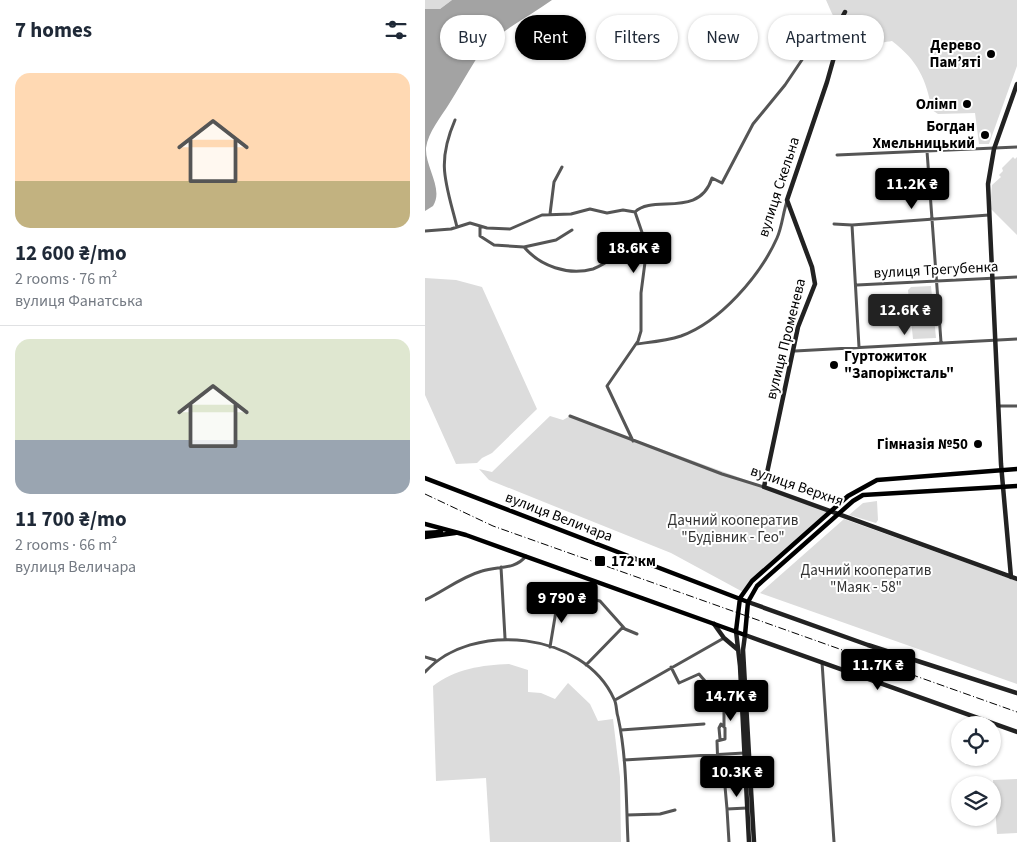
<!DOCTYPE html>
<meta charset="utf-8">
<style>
body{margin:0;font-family:"Source Sans 3",sans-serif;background:#f6f6f7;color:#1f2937;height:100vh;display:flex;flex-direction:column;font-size:19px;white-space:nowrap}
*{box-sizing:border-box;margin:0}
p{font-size:16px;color:#747a83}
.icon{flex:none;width:28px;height:28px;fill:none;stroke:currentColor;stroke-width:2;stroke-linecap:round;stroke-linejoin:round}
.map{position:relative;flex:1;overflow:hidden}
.side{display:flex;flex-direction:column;background:#fff;width:425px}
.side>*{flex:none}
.banner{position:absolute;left:15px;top:15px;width:475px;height:45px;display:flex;gap:10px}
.fabs{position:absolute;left:526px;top:716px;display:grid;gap:10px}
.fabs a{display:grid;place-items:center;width:50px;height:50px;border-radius:50%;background:#fff;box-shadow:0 1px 4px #0004;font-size:25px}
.price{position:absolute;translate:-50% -42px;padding:0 11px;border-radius:5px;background:#000;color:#fff;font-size:16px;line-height:32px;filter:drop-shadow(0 1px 2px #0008)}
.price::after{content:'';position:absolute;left:50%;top:30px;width:15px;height:11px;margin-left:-8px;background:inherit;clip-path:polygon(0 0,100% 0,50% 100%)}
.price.selected{background:#222;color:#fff}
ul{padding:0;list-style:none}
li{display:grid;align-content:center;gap:10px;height:265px;padding:0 15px}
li+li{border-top:1px solid #e0e1e3}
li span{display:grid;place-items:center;height:155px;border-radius:15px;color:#555}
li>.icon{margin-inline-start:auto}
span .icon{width:90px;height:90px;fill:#fffc;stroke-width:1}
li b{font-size:21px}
h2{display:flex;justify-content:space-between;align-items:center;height:60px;padding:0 15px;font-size:21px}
.chip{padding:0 18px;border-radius:22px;background:#fff;box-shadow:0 1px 4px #0004;font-size:18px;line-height:45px}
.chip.selected{background:#000;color:#fff}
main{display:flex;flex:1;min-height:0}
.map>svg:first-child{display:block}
.green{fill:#dcdcdc}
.water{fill:#a3a3a3}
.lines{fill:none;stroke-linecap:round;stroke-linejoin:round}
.street{stroke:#555;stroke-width:3}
.secondary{stroke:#222;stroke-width:4.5}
.primary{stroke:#000;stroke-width:4.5}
.rail{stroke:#000;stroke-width:1;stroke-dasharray:8 2.5 1 2.5;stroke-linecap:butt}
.poi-dot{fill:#000;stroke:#fff;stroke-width:2}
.labels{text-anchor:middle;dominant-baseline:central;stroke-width:4;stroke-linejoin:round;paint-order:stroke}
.poi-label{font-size:15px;font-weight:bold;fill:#000;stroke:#fff;text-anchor:end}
.street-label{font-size:15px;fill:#000;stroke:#fff}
.park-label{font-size:15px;fill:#333;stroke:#fff}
</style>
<main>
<section class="side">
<h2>7 homes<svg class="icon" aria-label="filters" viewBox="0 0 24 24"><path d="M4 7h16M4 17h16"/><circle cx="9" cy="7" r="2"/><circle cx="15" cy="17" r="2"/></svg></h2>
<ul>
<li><span style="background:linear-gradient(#ffd9b3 70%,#c2b280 0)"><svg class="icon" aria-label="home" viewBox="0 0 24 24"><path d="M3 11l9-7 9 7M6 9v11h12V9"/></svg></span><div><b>12 600 ₴/mo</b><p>2 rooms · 76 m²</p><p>вулиця Фанатська</p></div></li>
<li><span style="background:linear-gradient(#dfe7d0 65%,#9aa5b1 0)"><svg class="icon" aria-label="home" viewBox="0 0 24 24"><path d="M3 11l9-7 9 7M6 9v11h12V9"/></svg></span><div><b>11 700 ₴/mo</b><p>2 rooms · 66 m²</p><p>вулиця Величара</p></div></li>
</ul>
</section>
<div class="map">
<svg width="592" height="842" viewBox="0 0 592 842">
<rect width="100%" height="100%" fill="#fff"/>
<path class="green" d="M0,0H27L15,9H0Z
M401,0H592V66L564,144H554L550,113L513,114L507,110C501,79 493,61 467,41C459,42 448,45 439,44C418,41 408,16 401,0Z
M588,157L590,159L592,157V235L565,208L567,185L576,177L574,175L578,171L577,168Z
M0,278L31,280L57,287L112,409L67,453L57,458L52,463L31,464L0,395Z
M506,286L511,338L488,339L483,290L486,287Z
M125,416L138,420L145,416L406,511L318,592L246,553L64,480L54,469L67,472Z
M452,501L453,520L451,523L424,515L438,503Z
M419,519L592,581V684L335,593Z
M84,664L103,670V692L116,693L130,699L143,683L165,704L173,721L188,719L195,777L196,842H65L61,778L11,781L8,686C30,669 57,665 84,664Z
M592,779V833L572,834L568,780Z"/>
<path class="water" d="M27,0H127C101,19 68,33 50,61C41,75 33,90 24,104C16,117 3,132 1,148C0,167 19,189 8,206L0,211V9H15Z"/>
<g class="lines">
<path class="street" d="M30,120C11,164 21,183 32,227
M502,151L516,342
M412,155L592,147
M125,214L129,182L137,167
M409,224L427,225L564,215
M427,225L434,347
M55,226V236L69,245L99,247
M147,230L131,240L99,247C115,266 143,276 168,269C176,266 185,260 192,255
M0,231L26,229L45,223L62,228L85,229L117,215L146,214L165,209L182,213L198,210L210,212
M432,285L592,277
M211,344C226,342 241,341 256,336C295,322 335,276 352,238C357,227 358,213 362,201
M370,351L592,339
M573,406H592
M145,416L297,474L339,487
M208,441L182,386L213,341L216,331V293L222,247L210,212C228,194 274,219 287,178L297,183L328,124L360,85L389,42
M76,567L80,638
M0,600C19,591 36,577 57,571C73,566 90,570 101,556
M132,605L170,600L175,601L200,629L212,634
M125,647L133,599
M0,657L10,660
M397,662L409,842
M161,665L198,627
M246,667L254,683L274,674L285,687L288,702L299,701
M0,672C47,620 159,632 189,699C192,704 191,712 193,717C202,758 201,801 203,842
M190,700L299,638
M299,727V701L317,700
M196,730L279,724
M295,739L294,728L296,724L300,728V739L292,741L293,770L299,775L302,809
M199,760L319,753
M202,815L235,814L250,810
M304,842L302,809L322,808"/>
<path class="secondary" d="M420,12L413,25V43L402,82L362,200L387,267L390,284L373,327L339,487L592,579
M586,577L576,464L563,184L569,149L592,84
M323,602L443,645L592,693
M289,624L299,638L312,649
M311,631L315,666L324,842
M329,842L318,650L320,635L592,732"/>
<path class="primary" d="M0,478L323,602
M0,524L41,535L320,635L323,602L332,586L428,501L438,495L592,486
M0,533L16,532
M0,537L30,533
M311,631L315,598L327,581L423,496L452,480L592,469"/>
<path class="rail" d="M0,494L68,526L592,712"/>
</g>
<g class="poi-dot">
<circle cx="566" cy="54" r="5"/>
<circle cx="542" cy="104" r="5"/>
<circle cx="560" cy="135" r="5"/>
<circle cx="409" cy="365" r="5"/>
<circle cx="553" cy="444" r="5"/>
<rect x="169" y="555" width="12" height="12" rx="2.5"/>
</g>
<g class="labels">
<g class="poi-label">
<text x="556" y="45">Дерево<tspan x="556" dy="17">Пам’яті</tspan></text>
<text x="532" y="104">Олімп</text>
<text x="550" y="126">Богдан<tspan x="550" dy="17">Хмельницький</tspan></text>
<text x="419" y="356" text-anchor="start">Гуртожиток<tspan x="419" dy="17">"Запоріжсталь"</tspan></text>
<text x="543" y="444">Гімназія №50</text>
<text x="186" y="561" text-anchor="start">172 км</text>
</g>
<g class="street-label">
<text transform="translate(354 187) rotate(-72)">вулиця Скельна</text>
<text transform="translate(511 270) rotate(-3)">вулиця Трегубенка</text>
<text transform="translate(361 339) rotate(-76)">вулиця Променева</text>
<text transform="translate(372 486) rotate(19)">вулиця Верхня</text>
<text transform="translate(134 517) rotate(21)">вулиця Величара</text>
</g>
<g class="park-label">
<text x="308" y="520">Дачний кооператив<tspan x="308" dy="17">"Будівник - Гео"</tspan></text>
<text x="441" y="570">Дачний кооператив<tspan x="441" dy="17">"Маяк - 58"</tspan></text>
</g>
</g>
</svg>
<div class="fabs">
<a><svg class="icon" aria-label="locate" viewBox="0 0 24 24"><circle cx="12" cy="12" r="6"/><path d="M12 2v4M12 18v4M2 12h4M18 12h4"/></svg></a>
<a><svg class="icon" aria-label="layers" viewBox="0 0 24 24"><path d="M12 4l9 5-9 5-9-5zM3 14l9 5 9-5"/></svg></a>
</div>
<b class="price" style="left:487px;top:210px">11.2K ₴</b>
<b class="price" style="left:209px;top:274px">18.6K ₴</b>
<b class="price selected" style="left:480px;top:336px">12.6K ₴</b>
<b class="price" style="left:137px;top:624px">9 790 ₴</b>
<b class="price" style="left:453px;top:691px">11.7K ₴</b>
<b class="price" style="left:306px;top:722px">14.7K ₴</b>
<b class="price" style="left:312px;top:798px">10.3K ₴</b>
<div class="banner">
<a class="chip">Buy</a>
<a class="chip selected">Rent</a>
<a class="chip">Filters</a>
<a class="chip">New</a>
<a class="chip">Apartment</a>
</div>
</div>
</main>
